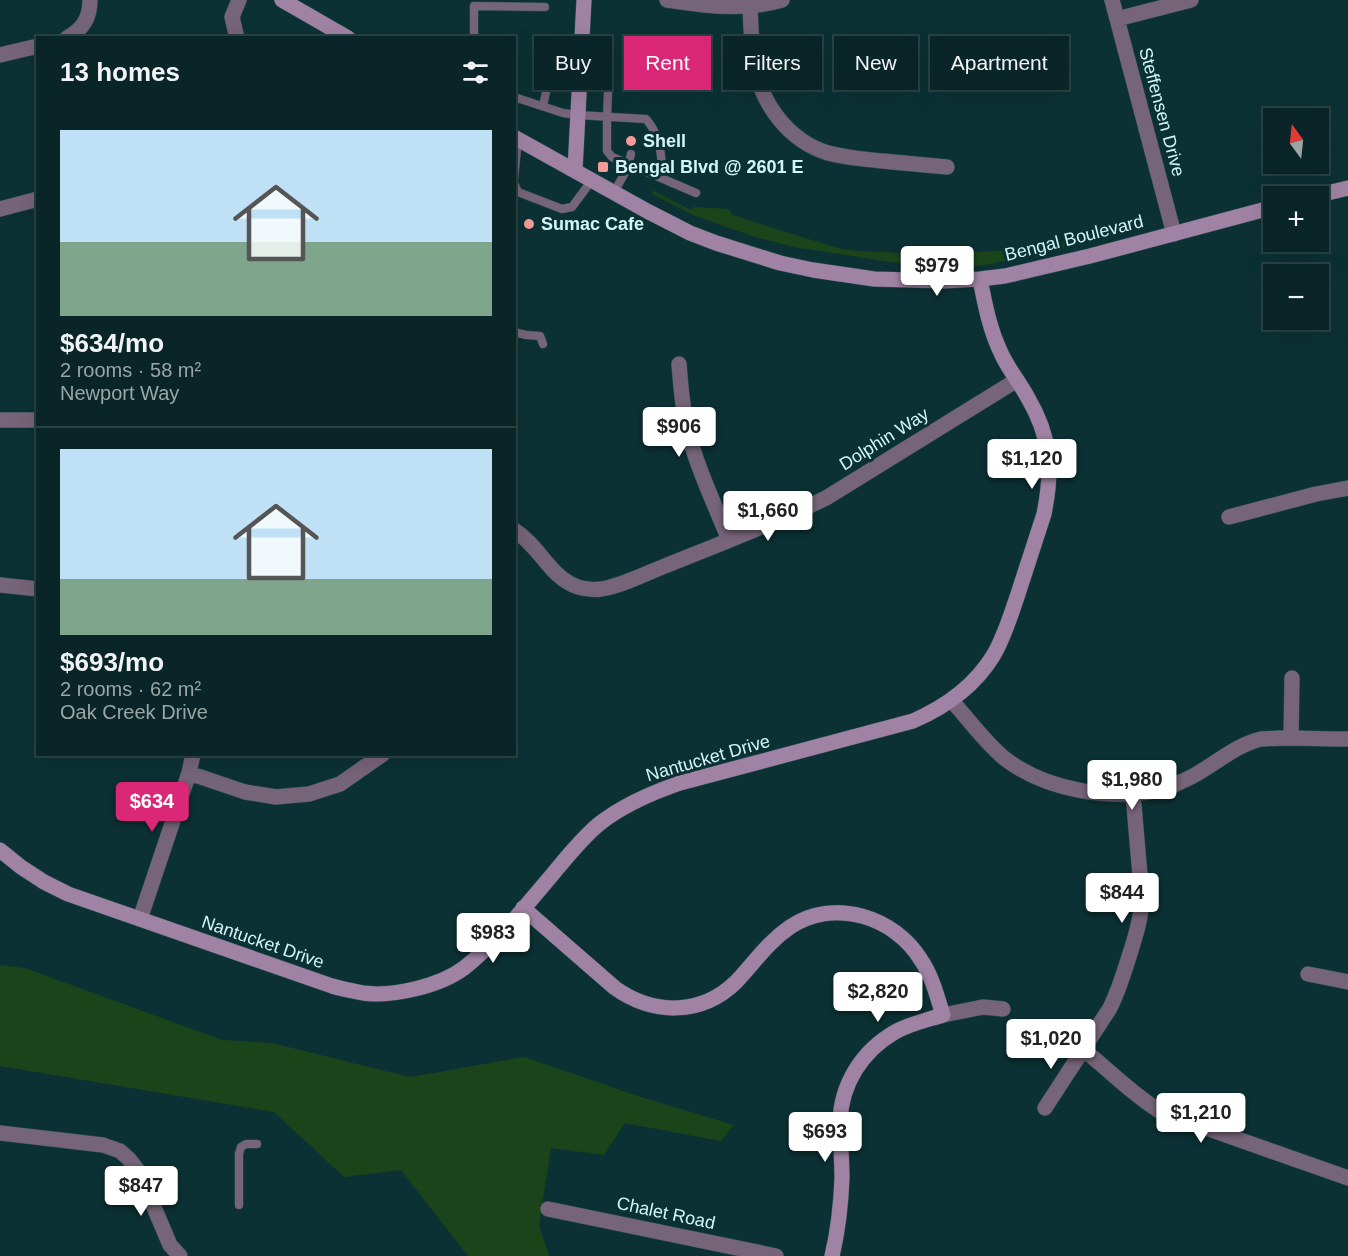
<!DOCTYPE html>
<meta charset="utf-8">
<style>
body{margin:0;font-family:Helvetica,sans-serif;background:#173133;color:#f1f3f6;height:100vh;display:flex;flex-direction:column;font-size:22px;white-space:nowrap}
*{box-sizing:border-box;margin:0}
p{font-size:20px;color:#99a5a7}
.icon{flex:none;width:33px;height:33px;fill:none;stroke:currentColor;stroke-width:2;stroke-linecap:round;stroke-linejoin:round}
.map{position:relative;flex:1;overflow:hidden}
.sheet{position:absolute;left:36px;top:36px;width:480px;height:720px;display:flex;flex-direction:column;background:#092527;border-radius:0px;box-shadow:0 6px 24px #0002,0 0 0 2px #294244}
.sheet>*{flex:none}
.guide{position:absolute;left:534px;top:36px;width:570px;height:54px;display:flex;gap:12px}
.needle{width:39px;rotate:345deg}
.fabs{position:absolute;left:1263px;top:108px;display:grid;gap:12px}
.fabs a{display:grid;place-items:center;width:66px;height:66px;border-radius:0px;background:#092527;box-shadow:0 6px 24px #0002,0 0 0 2px #294244;font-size:30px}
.price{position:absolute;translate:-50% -51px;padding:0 14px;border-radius:6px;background:#fff;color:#222;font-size:20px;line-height:39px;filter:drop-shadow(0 2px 3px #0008)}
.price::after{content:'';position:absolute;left:50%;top:36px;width:18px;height:14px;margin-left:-9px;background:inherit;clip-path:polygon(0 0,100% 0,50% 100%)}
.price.current{background:#db2777;color:#fff}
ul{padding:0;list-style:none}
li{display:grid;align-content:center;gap:12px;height:318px;padding:0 24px}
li+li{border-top:2px solid #294244}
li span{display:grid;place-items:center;height:186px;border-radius:0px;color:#555}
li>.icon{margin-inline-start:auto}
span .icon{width:108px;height:108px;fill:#fffc;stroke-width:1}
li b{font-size:26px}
h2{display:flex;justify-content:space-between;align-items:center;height:72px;padding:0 24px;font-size:26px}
.tag{padding:0 21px;border-radius:0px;background:#092527;box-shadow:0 6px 24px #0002,0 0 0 2px #294244;font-size:21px;line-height:54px}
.tag.current{background:#db2777;color:#fff}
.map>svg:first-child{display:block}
.green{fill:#1c441a}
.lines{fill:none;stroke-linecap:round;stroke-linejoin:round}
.lane-casing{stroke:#2c5053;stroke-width:9}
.street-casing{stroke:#2c5053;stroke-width:16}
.secondary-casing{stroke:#2c5053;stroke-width:16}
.lane{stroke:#766478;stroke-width:8}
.street{stroke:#766478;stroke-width:15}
.secondary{stroke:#a083a4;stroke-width:15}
.poi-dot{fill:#f59b97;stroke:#0c3134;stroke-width:2}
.labels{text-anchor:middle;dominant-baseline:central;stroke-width:6;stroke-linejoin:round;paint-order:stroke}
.street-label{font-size:18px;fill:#d4f5f7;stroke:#0c3134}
.poi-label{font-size:18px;font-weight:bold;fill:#d4f5f7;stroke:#0c3134;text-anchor:start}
</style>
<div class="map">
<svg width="1348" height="1256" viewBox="0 0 1348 1256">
<rect width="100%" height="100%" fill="#0c3134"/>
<path class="green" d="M652,190L691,210L693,207L728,209L733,215L798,236L846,250L932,255L1009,250L1060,242L1141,225L1148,222L1144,226L1138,229L1037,255L1001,262L972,267L930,268L794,247L755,237L693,215L654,195L652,192Z
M0,965L25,968L222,1040L272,1043L410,1077L524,1057L641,1097L734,1125L721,1141L625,1123L604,1155L551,1148L539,1225L549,1256H468L401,1170L344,1177L274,1112L0,1066Z"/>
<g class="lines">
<defs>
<path id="lane" d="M474,38V6L545,7
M609,70L607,116V151L612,157L696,193
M514,97L563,113L577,115L646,119C660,135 663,157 661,178
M543,106L548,83
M514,179L518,139
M514,183L518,192L562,209L572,207L592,180
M614,192L626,171L631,154
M514,332L526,335L540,336L543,344
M239,1205V1154L241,1147L246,1144H257"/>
<path id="street" d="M667,0C706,6 744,11 782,0
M1112,0L1174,234
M750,6C751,26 751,46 755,66C762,105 789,141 828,153C846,158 864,159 882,161C904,163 925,165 947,167
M1117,19L1191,0
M67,38C83,29 90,18 90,0
M237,38L232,17L239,0
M0,55L38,46
M0,209L38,199
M679,364C681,389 683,414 690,439C699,473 716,507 729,540
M0,420H38
M1229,517L1316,494L1348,488
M514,530C540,546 549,577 578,587C584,589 595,590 601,589C620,587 651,571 670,564C722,543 775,523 826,498L1017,380
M0,585L38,589
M952,701C969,720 984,741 1004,758C1045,790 1110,801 1160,790C1169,788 1177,783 1185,780C1212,768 1232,746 1261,739C1267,738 1274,739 1280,738C1302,738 1325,739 1348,739
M1291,738L1292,678
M189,773L245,792L276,797L309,794L340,784L383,754
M140,919L189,773L193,754
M1308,974L1348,982
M943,1015L983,1007L1003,1009
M1084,1050C1110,1071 1133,1095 1161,1112L1348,1178
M1045,1108L1110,1008C1117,994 1122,979 1127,963C1134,941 1141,921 1142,898L1133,794
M0,1133L103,1145L120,1151L129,1159L139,1172L170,1245L180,1256
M548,1209L776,1256"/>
<path id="secondary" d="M282,0L348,38
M514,137L647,211L690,233L716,243L780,263L813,270L874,279L944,281L980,279L1005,276L1090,256L1274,207
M575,170L584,0
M1315,196L1348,188
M0,850L21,867L44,882L68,894L332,986C342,989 353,991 363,993C393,997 440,986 464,968C497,942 525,907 552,875C567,857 581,839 599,824C623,805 651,793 680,783L913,721C945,707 974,687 993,656C1004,638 1010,617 1017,597C1026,569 1035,542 1044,514C1053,470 1051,437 1028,398C1020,383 1009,370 1002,355C990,331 985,305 980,279
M523,908L615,988C653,1015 701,1016 736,982C754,963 768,942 790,927C834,897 895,917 921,960C932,976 937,996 943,1015C927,1020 909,1024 895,1032C862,1051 841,1084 840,1122C840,1141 842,1159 842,1178C841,1204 838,1231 832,1256"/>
</defs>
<use href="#lane" class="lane-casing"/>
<use href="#street" class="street-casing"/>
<use href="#secondary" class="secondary-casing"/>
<use href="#lane" class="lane"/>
<use href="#street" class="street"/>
<use href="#secondary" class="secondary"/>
</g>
<g class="poi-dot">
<circle cx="631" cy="141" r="6"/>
<rect x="597" y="161" width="12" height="12" rx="3"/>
<circle cx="529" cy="224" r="6"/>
</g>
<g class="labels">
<g class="street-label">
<text transform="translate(1162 112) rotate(75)">Steffensen Drive</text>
<text transform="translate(1074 238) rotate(-14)">Bengal Boulevard</text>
<text transform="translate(884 439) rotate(-32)">Dolphin Way</text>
<text transform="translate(708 758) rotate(-16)">Nantucket Drive</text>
<text transform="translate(263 942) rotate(19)">Nantucket Drive</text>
<text transform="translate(666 1213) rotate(12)">Chalet Road</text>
</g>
<g class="poi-label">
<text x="643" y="141">Shell</text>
<text x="615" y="167">Bengal Blvd @ 2601 E</text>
<text x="541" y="224">Sumac Cafe</text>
</g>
</g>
</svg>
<div class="fabs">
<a><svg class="needle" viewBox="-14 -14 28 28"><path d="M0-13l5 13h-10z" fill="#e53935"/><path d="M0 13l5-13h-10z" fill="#99a5a7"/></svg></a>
<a>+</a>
<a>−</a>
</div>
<b class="price" style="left:937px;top:297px">$979</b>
<b class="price" style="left:679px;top:458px">$906</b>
<b class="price" style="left:1032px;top:490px">$1,120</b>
<b class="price" style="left:768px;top:542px">$1,660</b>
<b class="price" style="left:1132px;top:811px">$1,980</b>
<b class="price current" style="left:152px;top:833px">$634</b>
<b class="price" style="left:1122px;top:924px">$844</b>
<b class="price" style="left:493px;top:964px">$983</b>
<b class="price" style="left:878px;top:1023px">$2,820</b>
<b class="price" style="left:1051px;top:1070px">$1,020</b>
<b class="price" style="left:1201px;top:1144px">$1,210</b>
<b class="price" style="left:825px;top:1163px">$693</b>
<b class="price" style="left:141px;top:1217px">$847</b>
<div class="guide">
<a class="tag">Buy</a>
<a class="tag current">Rent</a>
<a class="tag">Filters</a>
<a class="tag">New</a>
<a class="tag">Apartment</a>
</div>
<section class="sheet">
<h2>13 homes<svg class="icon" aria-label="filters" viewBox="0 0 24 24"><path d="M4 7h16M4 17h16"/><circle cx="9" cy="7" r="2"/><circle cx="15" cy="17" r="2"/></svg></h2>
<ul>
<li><span style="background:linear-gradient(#bfe0f5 60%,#7fa58c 0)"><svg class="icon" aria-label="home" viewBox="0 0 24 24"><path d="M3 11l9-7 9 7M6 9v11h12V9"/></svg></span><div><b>$634/mo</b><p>2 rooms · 58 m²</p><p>Newport Way</p></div></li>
<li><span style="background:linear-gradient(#bfe0f5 70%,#7fa58c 0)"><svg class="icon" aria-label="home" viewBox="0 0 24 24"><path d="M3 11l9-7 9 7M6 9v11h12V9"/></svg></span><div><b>$693/mo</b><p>2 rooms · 62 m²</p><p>Oak Creek Drive</p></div></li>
</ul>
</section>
</div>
